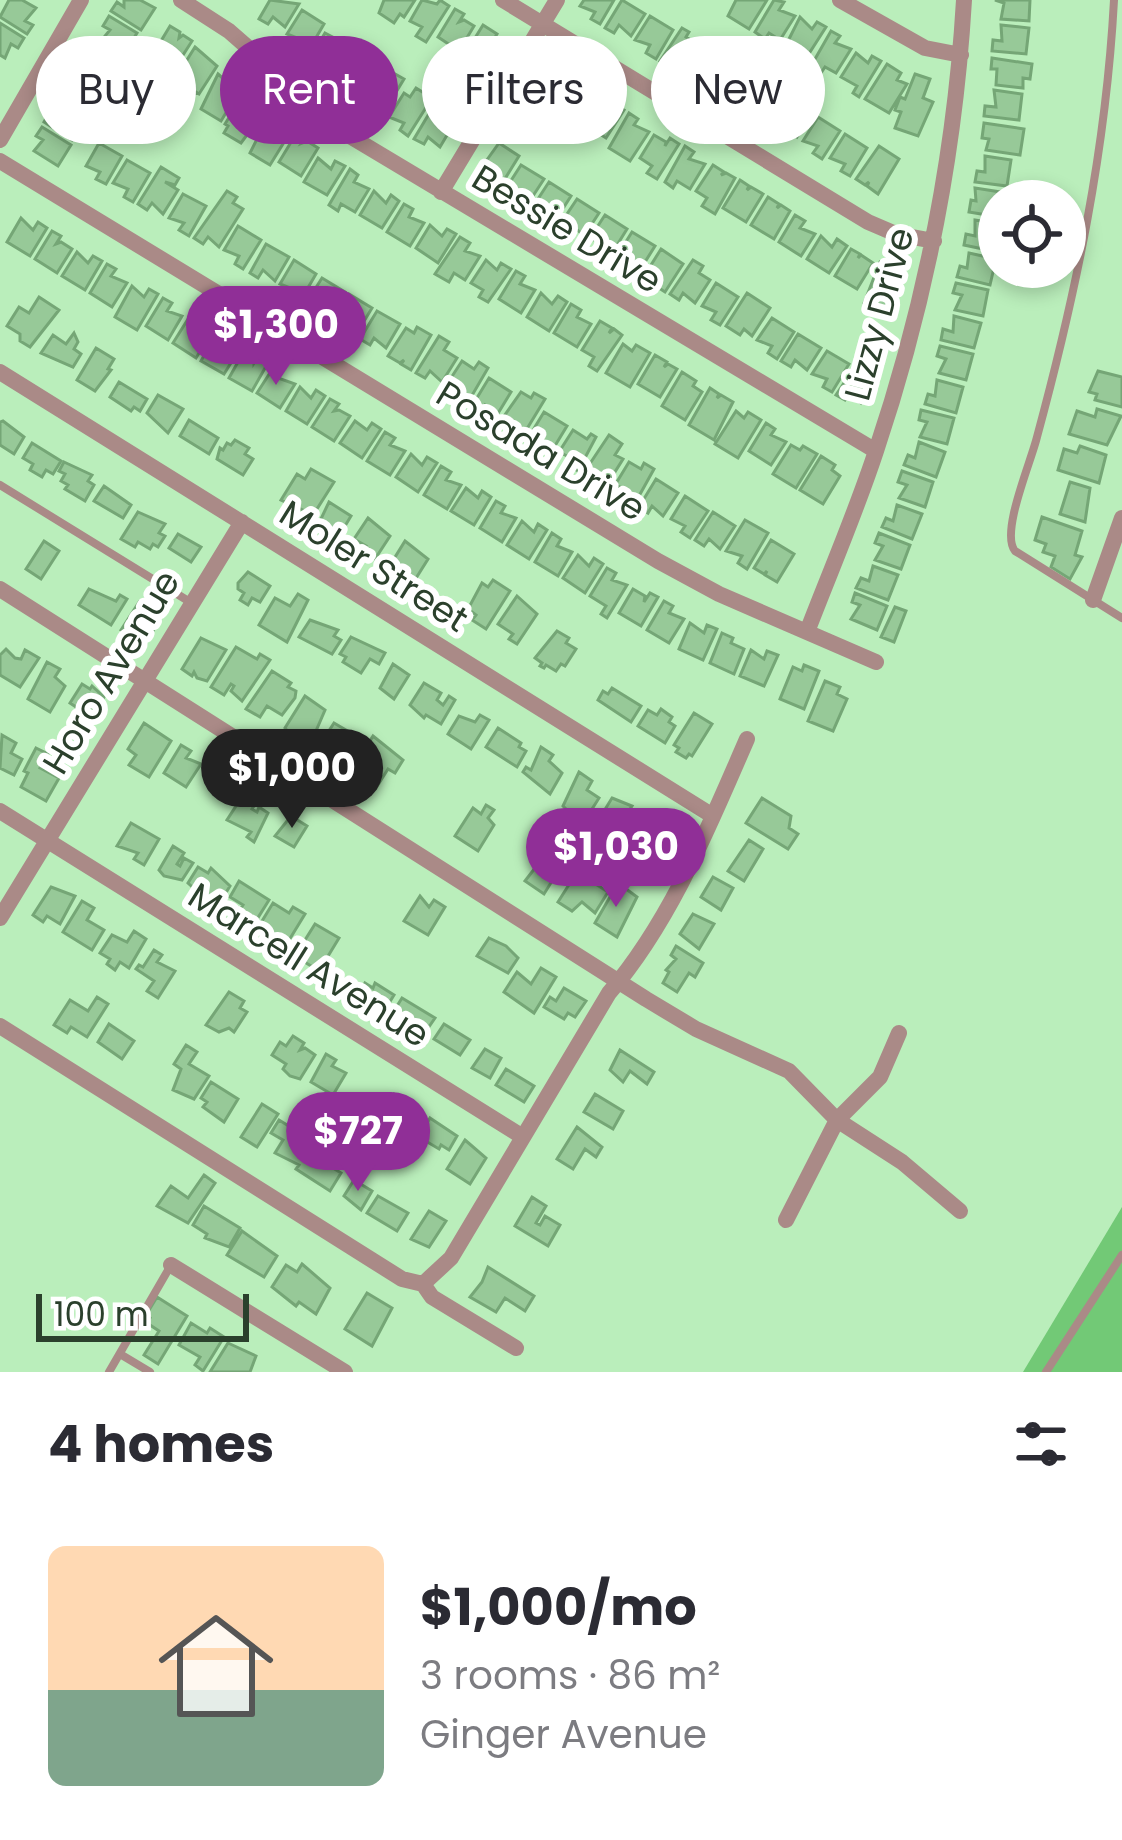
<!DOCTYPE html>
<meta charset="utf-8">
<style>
body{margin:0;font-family:Poppins,sans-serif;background:#f7f7f7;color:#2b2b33;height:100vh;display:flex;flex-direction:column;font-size:45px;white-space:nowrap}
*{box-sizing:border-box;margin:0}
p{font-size:39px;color:#7c7c81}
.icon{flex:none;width:66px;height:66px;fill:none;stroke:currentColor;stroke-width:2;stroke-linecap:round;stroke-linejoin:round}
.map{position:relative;height:1372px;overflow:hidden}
.drawer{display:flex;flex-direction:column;background:#fff;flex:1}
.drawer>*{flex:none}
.hud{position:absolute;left:36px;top:36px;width:1050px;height:108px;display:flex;gap:24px}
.controls{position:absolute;left:978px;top:180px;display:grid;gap:24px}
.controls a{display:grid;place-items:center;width:108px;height:108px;border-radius:50%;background:#fff;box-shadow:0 6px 18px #0003;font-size:60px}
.scale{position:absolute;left:36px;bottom:30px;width:213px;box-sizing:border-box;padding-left:12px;border:6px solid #2b402c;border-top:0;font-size:33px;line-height:42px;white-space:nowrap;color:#2b402c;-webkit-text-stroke:9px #fff;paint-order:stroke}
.price{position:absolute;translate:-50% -102px;padding:0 27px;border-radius:42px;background:#902f97;color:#fff;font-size:39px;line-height:78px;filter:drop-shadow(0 3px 6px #0008)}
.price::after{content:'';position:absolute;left:50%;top:72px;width:36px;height:27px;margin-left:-18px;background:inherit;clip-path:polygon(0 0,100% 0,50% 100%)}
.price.active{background:#222;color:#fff}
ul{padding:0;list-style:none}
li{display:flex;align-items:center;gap:36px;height:300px;padding:0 48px}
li+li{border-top:3px solid #e1e1e2}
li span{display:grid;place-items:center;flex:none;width:336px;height:240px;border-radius:18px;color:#555}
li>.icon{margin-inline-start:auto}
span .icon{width:144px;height:144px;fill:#fffc;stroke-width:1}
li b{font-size:51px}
h2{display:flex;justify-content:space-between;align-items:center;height:144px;padding:0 48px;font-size:51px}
.pill{padding:0 42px;border-radius:54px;background:#fff;box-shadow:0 6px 18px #0003;font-size:42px;line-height:108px}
.pill.active{background:#902f97;color:#fff}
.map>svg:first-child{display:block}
.green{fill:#72c976}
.building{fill:#97c998;stroke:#75a676;stroke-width:3}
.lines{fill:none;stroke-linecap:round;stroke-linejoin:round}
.lane{stroke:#aa8a87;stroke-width:8}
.street{stroke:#aa8a87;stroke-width:16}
.labels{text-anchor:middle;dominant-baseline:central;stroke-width:12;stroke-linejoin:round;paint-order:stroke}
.street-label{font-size:36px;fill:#2b402c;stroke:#fff}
</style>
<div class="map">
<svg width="1122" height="1372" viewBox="0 0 1122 1372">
<rect width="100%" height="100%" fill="#baeebb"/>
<path class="green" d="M1122,1207V1372H1023Z"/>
<path class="building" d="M9,0H22L36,8L25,21L33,25L27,34L0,17Z
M124,0H140L155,8L141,30L111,11L117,2L124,7Z
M270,0L299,4L285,27L273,17L268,24L259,19Z
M384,0H415L404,17L400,14L394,23L379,13Z
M422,0L437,4L440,0L449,6L426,42L416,36L422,27L410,21Z
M584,0H614L600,24L591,19L595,12L580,6Z
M622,0L645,14L631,36L619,25L614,33L605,28Z
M736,0H767L749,29L728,16Z
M774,0L784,2L779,10L795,16L780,40L769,33L765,39L755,32Z
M995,0H1030L1029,21L1001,19L1004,3Z
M455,9L464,14L459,22L464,20L474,26L459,51L438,37Z
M302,10L324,24L307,53L298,47L302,40L287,34Z
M109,16L137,33L123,56L100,42L110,30L103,26Z
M650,16L673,30L656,59L646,53L650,45L635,40Z
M800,17L812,29L817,22L826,27L803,63L783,51Z
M0,23L24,38L18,48L11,44L5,58L0,55Z
M483,25L497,34L494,39L503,44L485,73L462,59Z
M1001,25L1029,28L1026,54L992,51L993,40L1002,41Z
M170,26L180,32L179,38L183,35L192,41L169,77L159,71L165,63L152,56Z
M682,28L689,32L686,37L700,46L685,70L674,60L669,67L660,61Z
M831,31L840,36L835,43L851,49L836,73L825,67L821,73L811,66Z
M325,33L348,45L334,70L322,60L317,67L308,62Z
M96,47L120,61L106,83L78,66L83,58L90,62Z
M195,47L217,66L199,94L196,92L192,97L172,84Z
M705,50L728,64L710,92L701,87L706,79L691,74Z
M856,53L868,63L872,56L881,61L859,97L853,93L857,86L841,77Z
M351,54L373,67L356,96L347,91L351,84L337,78Z
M992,58L1032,64L1030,79L1023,78V88L996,85L997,69H991Z
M738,60L746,65L742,71L756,80L741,104L730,93L725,101L716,94Z
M887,64L901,73L897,80L907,84L889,113L865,99Z
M381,66L404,79L384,112L372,102L368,109L359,104Z
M542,67L554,74V79L559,71L568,77L545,110L537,106L542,98L529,90Z
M74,71L102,88L89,112L65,98L76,85L68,81Z
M218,74L226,81L230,75L244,83L221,121L201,109Z
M915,74L930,79L923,98L933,102L918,136L895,128L901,112L895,110L900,97L905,99Z
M573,80L586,88L582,95L593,99L575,127L552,113Z
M761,84L784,98L767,126L757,120L761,113L747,107Z
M416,88L432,98L408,136L400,130L404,123L389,117L404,93L410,97Z
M246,90L259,99L256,103L266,109L241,143L224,133L228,126L225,124Z
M994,90L1022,94L1019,120L984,116L985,106L996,107Z
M789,100L812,114L797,137L785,127L781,134L772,129Z
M599,102L610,112L615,105L624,110L606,138L584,124Z
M64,103L86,117L72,140L44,122L49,113L57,118Z
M430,112L453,125L440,147L428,137L424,144L414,139Z
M629,113L638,119L634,125L649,132L630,161L609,148Z
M268,117L276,124L280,118L294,126L270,165L250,153Z
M818,117L840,131L822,159L813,153L818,146L803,141Z
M984,123L1024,129L1020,155L986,150L989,139L982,138Z
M42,127L71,145L58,166L34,151L43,140L36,136Z
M296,134L305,139L302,143L307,141L318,148L301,176L279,162Z
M845,134L867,148L850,176L841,171L845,164L830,158Z
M654,135L666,142L665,146L670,138L679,144L657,179L647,173L652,166L640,158Z
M99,143L122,156L106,184L96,179L100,172L86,166Z
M499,143L519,156L498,190L489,184L493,177L479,171Z
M685,146L694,152L689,159L705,164L690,189L677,181L673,188L665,182Z
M879,146L899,159L878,194L867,186L869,182L865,185L856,179Z
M985,156L1011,160L1007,186L975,182L977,171L985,172Z
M318,158L331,169L335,161L345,166L327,195L304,182Z
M127,160L150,173L133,202L124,197L128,189L113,183Z
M521,165L544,179L529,202L517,191L512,199L503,193Z
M713,165L724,172L721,175L726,173L735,178L715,214L702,206L707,198L696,191Z
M161,167L179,178L175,185L165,182L178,190L163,214L152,203L147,210L138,204Z
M350,169L358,175L354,182L369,189L355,212L341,204L338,211L329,205Z
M740,180L749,186L747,190L751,187L763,194L746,222L723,208Z
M549,182L571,196L553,224L545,218L549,211L534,205Z
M975,188L1007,193L1005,201H999V217L969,212L971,200L976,201Z
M227,191L237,197L233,203L243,209L219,247L208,237L203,244L194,238Z
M374,191L386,203L391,195L399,201L382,228L360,215Z
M183,194L206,206L189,236L179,230L184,223L169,218Z
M768,197L779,204L777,208L781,205L790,211L774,239L751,225Z
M577,199L599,213L584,236L573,226L568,233L559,226Z
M404,204L413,209L409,217L424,223L410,246L387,232Z
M605,215L627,229L609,258L600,252L605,245L590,238Z
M795,215L805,221L800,228L815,234L801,256L779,242Z
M21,218L33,230L38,222L47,228L30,256L7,242Z
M975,220L999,224L997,252L964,245L966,234L975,236Z
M430,225L442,236L447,229L456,234L438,263L416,248Z
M238,226L261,240L243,269L235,264L239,256L224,250Z
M52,231L61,236L56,244L61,242L72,249L57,273L35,259Z
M632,232L655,246L640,270L628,260L624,267L614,261Z
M821,236L832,247L837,239L847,246L829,273L807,259Z
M460,237L470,243L465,251L480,256L465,280L454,273L449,282L435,274Z
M266,244L289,257L275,281L263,270L258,278L250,273Z
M661,249L683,264L665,292L656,286L661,279L646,273Z
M851,249L860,254L858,258L861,255L873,263L857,289L835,276Z
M77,252L88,263L93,256L102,261L85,290L62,276Z
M969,253L996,259L990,285L957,277L960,266L967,268Z
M294,260L316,274L299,303L290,297L295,290L280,284Z
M486,260L497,270L501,263L511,269L488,302L479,297L483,290L471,283Z
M693,260L703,266L699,273L710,280L695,303L683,293L679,300L670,294Z
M880,262L894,268L892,275L903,277L892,307L888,305L886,311L864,303Z
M107,264L116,269L111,276L127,283L112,307L90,293Z
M516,271L525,276L520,284L535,290L521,313L499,299Z
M322,278L345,292L330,315L318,303L314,311L305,305Z
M716,283L738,297L720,325L711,320L716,312L702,306Z
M956,283L988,290L983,316L955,310L962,295L953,293Z
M132,286L144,297L149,289L158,294L137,330L115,317Z
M541,293L552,304L558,296L567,302L549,331L527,317Z
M747,293L770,308L752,336L744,329L740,335L726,326Z
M349,294L372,308L355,336L346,330L350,324L335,317Z
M39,297L59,310L30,347L20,341V334L7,326L19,307L29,313Z
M163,298L172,303L167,311L182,316L168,340L146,326Z
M571,304L581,310L577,317L591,324L577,347L554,333Z
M377,311L400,324L386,348L374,338L370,345L360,339Z
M954,316L981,323L974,348L941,340L943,329L953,332Z
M772,318L794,332L777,359L768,353L772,346L757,340Z
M188,319L200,330L204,323L214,329L196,358L173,343Z
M600,321L612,328L609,333L614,329L622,335L597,371L589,366L594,357L582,350Z
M417,327L431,335L411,370L401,364L404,360L400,363L388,356L406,328L414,333Z
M218,331L227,337L223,345L239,350L224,374L201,361Z
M74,333L78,342L74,349L81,354L73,367L41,353L53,335L66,344Z
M798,334L821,348L807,370L795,360L791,367L781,361Z
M439,336L449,342L444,350L457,358L442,382L430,371L425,378L416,373Z
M623,344L632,351L636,345L650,353L630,387L606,373Z
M940,346L973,354L966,380L939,373L946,359L937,356Z
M96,348L114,359L108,369L111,370L95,391L77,380Z
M827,351L849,364L832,392L823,387L827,379L812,374Z
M243,353L254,359V363L259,355L269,361L252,391L229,378Z
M655,355L667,362L664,367L668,364L677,369L660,397L638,384Z
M860,359L869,364L863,374L874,382L861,403L849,394L845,400L836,395Z
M462,361L474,369L479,362L488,368L467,404L457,398L462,391L447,384Z
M275,365L283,370L278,378L295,384L280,408L257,393Z
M1098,371L1122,377V407L1095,400L1097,394L1089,392Z
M682,372L696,381L693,386L702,392L685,420L662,406Z
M489,378L511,392L497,415L485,405L481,412L472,406Z
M937,380L963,387L956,413L925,404L928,394L935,396Z
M119,382L147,399L140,411L134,407L131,411L110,397Z
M300,387L311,398L316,390L325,396L307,424L286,411Z
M710,388L719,394L717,398L721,395L733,402L714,440L689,425Z
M521,392L531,398L534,393L545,399L522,437L513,432L517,424L502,419Z
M158,395L183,409L168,433L147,413Z
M330,399L339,404L334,411L339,410L350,416L334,441L312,427Z
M1097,409L1121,416L1107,445L1069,434L1077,411L1095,417Z
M921,410L954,418L947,444L920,437L927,422L919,420Z
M736,411L744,418L748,412L761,420L738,458L715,444Z
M544,412L567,426L553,449L541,439L537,446L527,440Z
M189,420L218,438L209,454L180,436Z
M3,421L24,437L14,454L0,445V422Z
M355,421L367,430L372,423L381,429L362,458L340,443Z
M766,423L775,429L771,435L786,442L771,465L749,451Z
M573,430L587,439L591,434L596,437L578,471L569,465L573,459L559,452Z
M385,432L395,438L390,445L405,451L390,475L367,461Z
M609,435L622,444L615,455L623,459L608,483L597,472L592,480L583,474Z
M235,440L249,448L245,454L253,459L243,475L217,459L220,448L223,450L227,443L231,445Z
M919,442L945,452L936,477L904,465L908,455L915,458Z
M32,443L61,461L53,474L46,470L42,477L30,470L33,464L23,458Z
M791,445L800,450L803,446L817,454L796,488L773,474Z
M1080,446L1106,455L1099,483L1058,470L1064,449L1077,453Z
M411,454L422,465L427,457L437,463L418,492L396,477Z
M821,456L835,465L832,470L840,476L823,504L800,490Z
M64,462L92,475L88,481L94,485L85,501L65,489L68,485L61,481L65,474L59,471Z
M629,462L641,469L644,463L654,469L634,505L625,499L629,491L615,485Z
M441,466L451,472L446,480L461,485L447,509L424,495Z
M311,469L334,482L310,520L302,515L305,511L281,500L297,474L305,479Z
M902,471L933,482L925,507L899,498L907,485L898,482Z
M656,479L678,493L663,516L652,506L648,513L639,507Z
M1070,482L1090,488L1085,522L1060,514Z
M104,486L131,505L123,518L94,501Z
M466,488L478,498L482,491L491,497L474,525L451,511Z
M685,496L708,511L690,538L681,532L685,526L671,519Z
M496,501L505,506L501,513L516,518L502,542L480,528Z
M329,502L351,516L339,536L319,523Z
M897,505L922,514L912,539L882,527L886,518L893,521Z
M138,512L165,524L159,533L165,536L158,547L153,544L150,549L138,542L135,547L121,539Z
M713,512L735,526L720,549L709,539L704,546L695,540Z
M1042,517L1082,531L1075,555L1082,557L1070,579L1051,567L1055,556L1043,552L1046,544L1035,540Z
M368,518L390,536L375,559L362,551L366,546L354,539Z
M745,520L768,533L747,569L738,563L742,556L726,551Z
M522,521L534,532L538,524L547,530L529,559L507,545Z
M552,533L561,539L557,546L572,552L558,576L535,562Z
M879,533L910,545L901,569L875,560L883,546L875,543Z
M178,534L201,547L191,562L169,548Z
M771,540L794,554L777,582L765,575L767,571L764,574L754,568Z
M44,541L59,551L41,579L26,569Z
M405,541L428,559L413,583L404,577L403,568L392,562Z
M578,555L589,566L594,558L603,564L585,593L563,578Z
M873,566L898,575L888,600L856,588L861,578L869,581Z
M607,568L616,573L612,580L627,585L607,618L601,614L606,606L590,596Z
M248,572L270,586L260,602L252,598L248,605L240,600L244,593L238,589V583Z
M493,580L510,591L486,629L472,620L476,615L468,609L482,583L488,587Z
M89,589L116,601L120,595L127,599L111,625L79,605Z
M633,589L645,596L644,602L650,593L658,597L641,626L619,613Z
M855,593L887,606L877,630L851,619L860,605L852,602Z
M298,594L308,600L287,642L259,625L275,598L290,606Z
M517,596L537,614L517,644L509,639L513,634L498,624Z
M664,601L673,606L669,613L684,619L669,643L647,630Z
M139,602L157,614L152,621L156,624L153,631L143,644L121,630Z
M895,607L906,611L894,642L881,637Z
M310,620L338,630L334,636L341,640L332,654L299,637Z
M690,623L704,633L707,625L717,629L703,660L679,649Z
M557,631L569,638L566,643L576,649L565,666L561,664L556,671L546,665L544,668L540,666L542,663L535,658Z
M722,633L733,638L731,643L744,649L734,674L710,663Z
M351,637L385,653L379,664L370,659L361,673L343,662L346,657L340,654Z
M201,638L226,650L207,681L197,678L194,672L192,676L182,669Z
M236,647L257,659L260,654L270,660L242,701L231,691L234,686L231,684L224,695L211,687Z
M6,649L15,658L21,659L25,650L39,658L20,687L0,675V655Z
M751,650L764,659L767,651L778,655L764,686L740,676Z
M47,662L60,669L55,677L65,686L50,712L28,699Z
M393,664L409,675L394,699L380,688Z
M804,665L819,671L804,709L780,699L793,667L802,671Z
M272,671L291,683L288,687L296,691L295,698L282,715L267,706L260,717L246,709Z
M825,681L840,687L837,694L847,699L833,731L808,721Z
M424,683L441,693L437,700L443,705L449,696L455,700L441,724L426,715L424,718L410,705Z
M82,684L90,689L92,686L104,697L91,717L70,703Z
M612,688L641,706L631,722L598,700L603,691L608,694Z
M305,696L325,710L309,747L298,740L302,734L298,731L291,736L285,728Z
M661,709L672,717L669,722L675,726L665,743L638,726L648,710L657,715Z
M694,713L712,724L692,756L689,754L686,758L676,752L679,748L674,745Z
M480,715L489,720L471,749L448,734L459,716L475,722Z
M144,723L171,741L149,777L129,765L136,755L128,749Z
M334,723L363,740L346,766L316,751Z
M498,728L521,743L519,747L526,751L517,767L486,747Z
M2,735L16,743L11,753L22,759L14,775L0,768Z
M373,736L403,760L395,773L388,769L376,788L363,780L367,772L359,776L353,768Z
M181,745L191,751L186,758L201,764L186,787L164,773Z
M541,747L553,755L549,761L562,773L550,794L523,772L526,767L531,770Z
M36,748L48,754L40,768L59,778L46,801L21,787L28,773L24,771Z
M579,772L592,781L587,790L599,798L585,820L575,818L563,806Z
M249,786L262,794L252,809L257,812L259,807L268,813L254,842L247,837L251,832L227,820Z
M612,798L632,806L616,831L601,816Z
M762,798L791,816L789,828L798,834L788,849L746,823Z
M486,805L494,810L488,818L494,825L478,851L455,836L473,808L481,814Z
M291,816L307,826L294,847L275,836Z
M131,823L159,839L144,865L134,859L138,853L117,846Z
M557,839L581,853L572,868L557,859L561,851L553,846Z
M749,840L763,849L744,881L728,871Z
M173,846L184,853L177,864L180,866L184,858L193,863L182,880L164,876L159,870Z
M542,859L557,873L544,894L525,881Z
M198,867L208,873L211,868L230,886L216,909L188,883Z
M577,872L608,892L595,913L582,902L572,911L558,902Z
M713,877L733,888L721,910L701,897Z
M239,881L269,900L251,929L234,919L243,905L230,897Z
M618,883L637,897L617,937L595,923Z
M51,887L75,896L60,924L47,916L43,922L33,915Z
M420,896L429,907L434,900L445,907L428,935L404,921Z
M82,901L94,908L87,920L104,930L92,950L63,932Z
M273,903L289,913L293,907L305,914L283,950L269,942L274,935L259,926Z
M693,914L714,924L699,949L680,934Z
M315,924L339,938L319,971L295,956Z
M134,931L146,939L129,968L120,962L115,970L107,964L110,959L100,953L112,935L127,942Z
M489,938L506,946L518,958L508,973L477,956Z
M676,946L703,963L695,977L689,973L677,992L663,983L669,972L666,970L676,959L671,955Z
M154,950L162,955L157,962L175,971L158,998L147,991L154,981L136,969L139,965L143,967Z
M541,968L556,977L534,1013L504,992L517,972L531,984Z
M365,983L373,988L375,983L394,995L383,1013L364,1002L368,995L361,991Z
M564,988L586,1001L575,1017L568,1013L564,1019L544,1007L550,997L556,1001Z
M229,992L244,1001L240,1008L247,1012L234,1032L229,1028L219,1032L206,1025Z
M97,997L108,1004L87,1037L71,1027L67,1033L54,1025L70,1000L88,1011Z
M402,998L435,1018L424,1034L392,1014Z
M109,1024L134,1041L122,1059L98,1042Z
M444,1024L470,1040L460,1055L434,1039Z
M293,1036L304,1043L300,1050L305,1048L315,1055L300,1079L290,1076L283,1069L286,1064L272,1055L280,1042L286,1046Z
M186,1045L197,1052L189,1064L209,1076L194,1099L173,1090L181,1069L174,1064Z
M485,1049L501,1058L490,1078L472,1068Z
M620,1050L654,1072L647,1084L630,1071L623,1082L610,1070Z
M326,1054L336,1060L332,1066L346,1073L333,1095L311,1082Z
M506,1069L534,1086L524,1102L496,1085Z
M211,1082L238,1099L224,1122L203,1107L207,1102L201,1098Z
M394,1094L404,1100L399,1108L402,1110L406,1103L421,1113L405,1139L394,1129L384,1144L369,1134Z
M595,1094L623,1111L613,1129L584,1112Z
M262,1104L278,1114L257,1147L241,1137Z
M430,1118L457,1136L449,1150L441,1145L439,1149L419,1137Z
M279,1120L313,1141L307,1152L341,1173L330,1191L296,1169L299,1165L275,1153L283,1140L271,1133Z
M577,1127L602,1147L596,1157L585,1149L573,1169L557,1159Z
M465,1140L486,1158L470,1184L447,1169Z
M204,1175L215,1183L188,1223L157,1206L171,1186L188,1198Z
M354,1180L372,1191L361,1210L344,1196Z
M378,1196L408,1213L397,1231L367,1213Z
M532,1197L546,1206L536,1223L540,1225L545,1216L560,1225L548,1246L515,1226Z
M204,1206L240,1228L229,1247L205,1238L207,1234L193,1225Z
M429,1211L446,1221L429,1247L411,1239Z
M242,1231L277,1256L264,1277L227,1255Z
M302,1264L330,1288L316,1314L299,1302L296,1306L272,1287L286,1265L297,1272Z
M488,1267L534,1296L525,1311L505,1298L496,1312L470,1297L482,1282Z
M367,1293L392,1308L372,1346L345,1329Z
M157,1297L187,1316L158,1364L144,1355L159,1331L147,1323L150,1318L146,1315Z
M191,1323L207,1333L210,1328L224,1337L203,1371L195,1365L200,1357L179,1345Z
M228,1343L256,1356L250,1372H210Z"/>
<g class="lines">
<path class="lane" d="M1114,0C1106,150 1076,293 1037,437C1031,462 1000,533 1015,551L1122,618
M0,485L190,602
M120,1354L150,1372
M109,1372L171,1265
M1046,1372L1122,1255"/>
<path class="street" d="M181,0L229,31L348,135L876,451
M503,0L868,222L896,234L934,241
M840,0L925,48L961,55
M0,140L81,0
M0,161L658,561L719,594L876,662
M441,192L557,0
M0,372L713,816
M0,589L646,999L696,1029L789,1071L837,1120L902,1162L960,1211
M1093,600L1122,518
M807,632C830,572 856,512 876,451C925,305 955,154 964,0
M0,811L523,1137
M0,918L242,522
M0,1026L402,1279L423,1284L432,1297L516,1348
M786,1220L837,1120L880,1077L899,1033
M171,1265L345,1372
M423,1284L451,1258L609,993C671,921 709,826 747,739"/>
</g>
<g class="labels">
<g class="street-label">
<text transform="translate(567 229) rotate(31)">Bessie Drive</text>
<text transform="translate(879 314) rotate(-75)">Lizzy Drive</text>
<text transform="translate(541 451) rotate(31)">Posada Drive</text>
<text transform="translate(374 566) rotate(32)">Moler Street</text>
<text transform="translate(111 672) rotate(-59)">Horo Avenue</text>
<text transform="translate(309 965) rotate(32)">Marcell Avenue</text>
</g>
</g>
</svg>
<div class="controls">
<a><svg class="icon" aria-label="locate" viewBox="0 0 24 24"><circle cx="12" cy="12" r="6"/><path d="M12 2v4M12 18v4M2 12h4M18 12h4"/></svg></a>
</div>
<div class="scale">100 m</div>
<b class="price" style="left:276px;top:388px">$1,300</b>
<b class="price active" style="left:292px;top:831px">$1,000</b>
<b class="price" style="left:616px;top:910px">$1,030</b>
<b class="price" style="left:358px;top:1194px">$727</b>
<div class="hud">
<a class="pill">Buy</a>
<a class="pill active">Rent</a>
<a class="pill">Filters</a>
<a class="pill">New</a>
</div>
</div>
<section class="drawer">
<h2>4 homes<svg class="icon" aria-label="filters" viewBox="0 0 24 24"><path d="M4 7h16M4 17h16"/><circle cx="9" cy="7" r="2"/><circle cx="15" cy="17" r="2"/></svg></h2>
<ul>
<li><span style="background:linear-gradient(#ffd9b3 60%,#7fa58c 0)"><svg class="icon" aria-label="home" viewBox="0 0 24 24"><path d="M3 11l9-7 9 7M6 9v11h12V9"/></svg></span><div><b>$1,000/mo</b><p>3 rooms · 86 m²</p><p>Ginger Avenue</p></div></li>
</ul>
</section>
